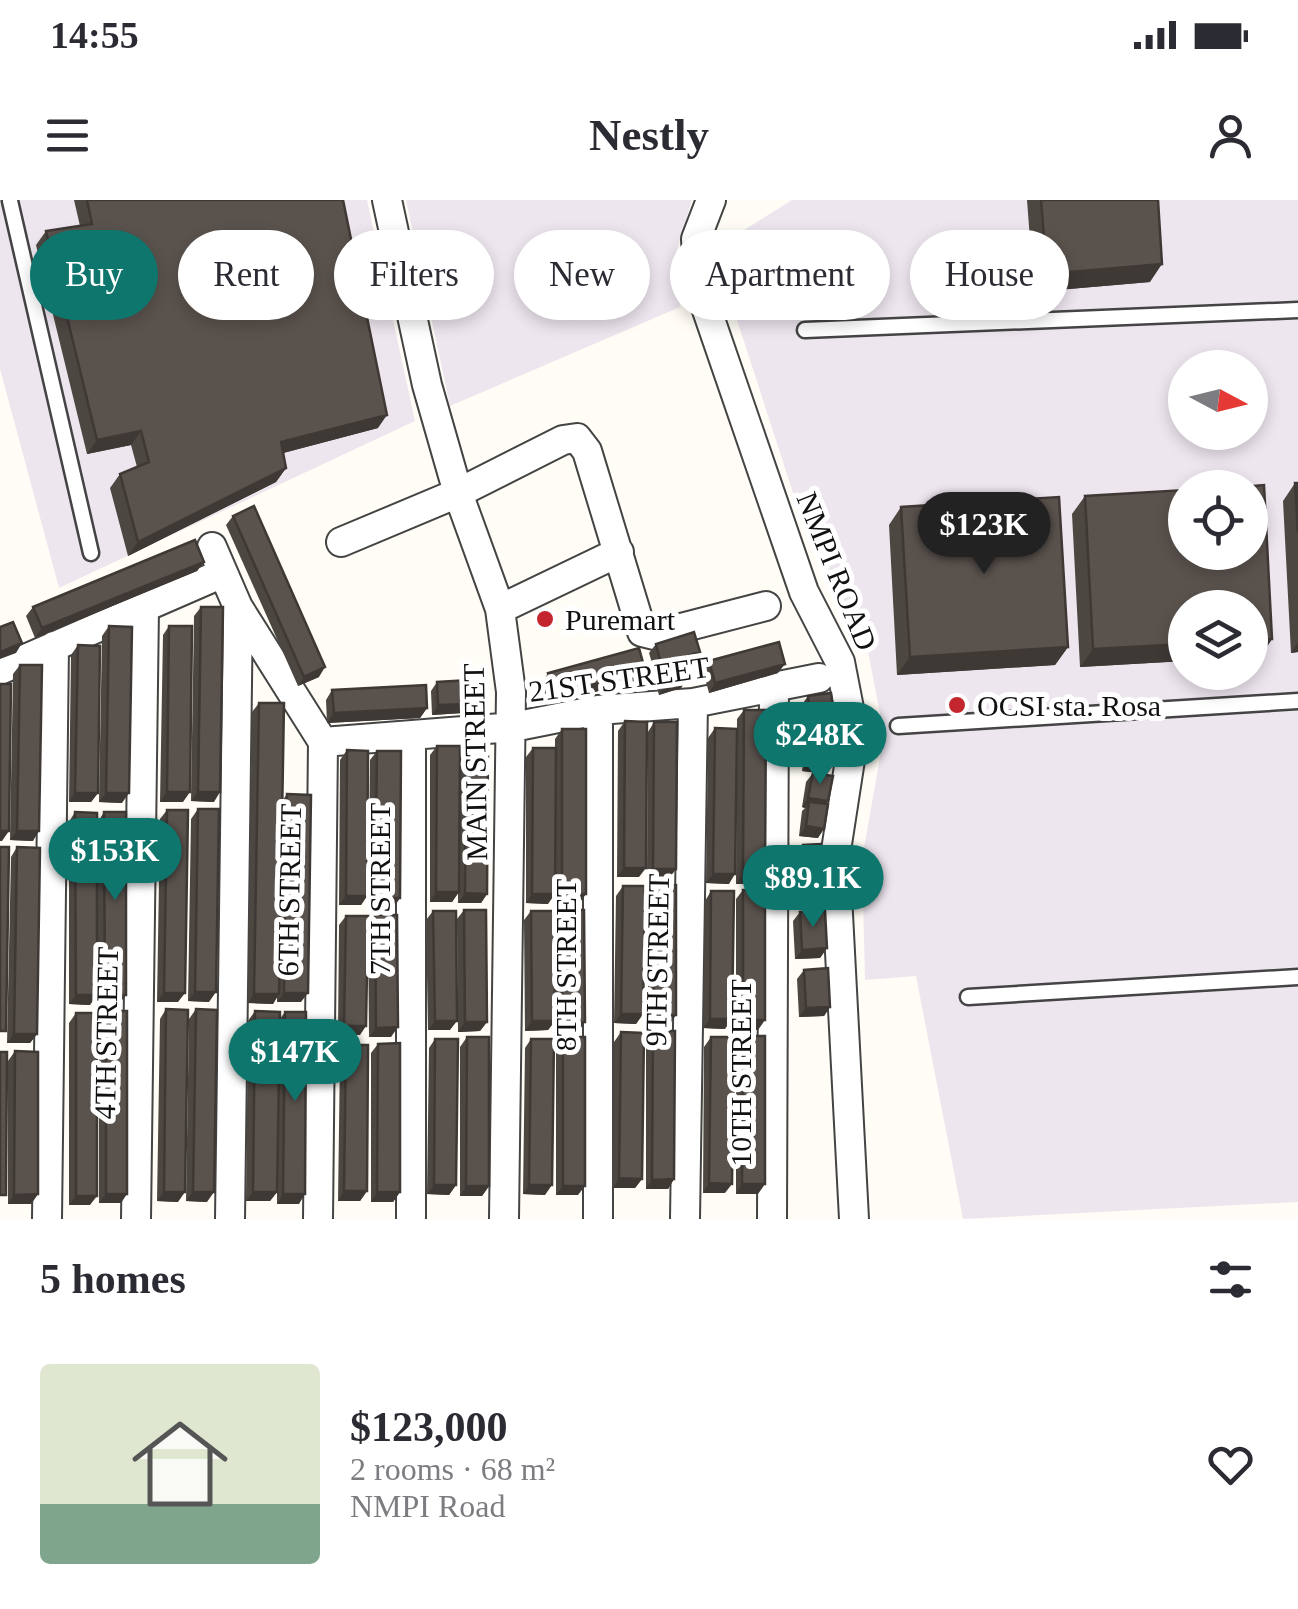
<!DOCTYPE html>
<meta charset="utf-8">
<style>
body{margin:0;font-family:Georgia,serif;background:#f7f7f7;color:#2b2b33;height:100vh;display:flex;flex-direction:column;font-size:38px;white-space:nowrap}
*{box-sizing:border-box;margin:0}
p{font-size:32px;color:#7c7c81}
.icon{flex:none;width:55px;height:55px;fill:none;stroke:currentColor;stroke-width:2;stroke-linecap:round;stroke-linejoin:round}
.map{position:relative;height:1019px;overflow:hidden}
.side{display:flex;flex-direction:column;background:#fff;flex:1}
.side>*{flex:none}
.top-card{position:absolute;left:30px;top:30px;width:1240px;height:90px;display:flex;gap:20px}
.needle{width:65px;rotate:97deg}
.fabs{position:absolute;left:1168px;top:150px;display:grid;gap:20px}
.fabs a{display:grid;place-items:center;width:100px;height:100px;border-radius:50%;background:#fff;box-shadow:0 5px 15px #0003;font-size:50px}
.price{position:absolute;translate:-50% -85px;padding:0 22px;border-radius:35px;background:#0f766e;color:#fff;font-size:32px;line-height:65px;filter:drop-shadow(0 2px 5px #0008)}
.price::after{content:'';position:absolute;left:50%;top:60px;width:30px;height:22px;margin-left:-15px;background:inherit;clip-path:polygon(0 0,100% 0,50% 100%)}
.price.active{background:#222;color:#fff}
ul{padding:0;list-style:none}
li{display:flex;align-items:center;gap:30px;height:250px;padding:0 40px}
li span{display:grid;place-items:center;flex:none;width:280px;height:200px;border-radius:10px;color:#555}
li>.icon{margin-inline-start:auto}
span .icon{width:120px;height:120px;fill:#fffc;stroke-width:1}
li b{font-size:42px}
h2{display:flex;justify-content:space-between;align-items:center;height:120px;padding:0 40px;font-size:42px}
.chip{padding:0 35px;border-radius:45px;background:#fff;box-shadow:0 5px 15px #0003;font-size:35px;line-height:90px}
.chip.active{background:#0f766e;color:#fff}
.status{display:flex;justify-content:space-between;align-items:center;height:70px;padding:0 50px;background:#fff;direction:ltr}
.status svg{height:28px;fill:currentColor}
header{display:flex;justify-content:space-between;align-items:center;height:130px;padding:0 40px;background:#fff;font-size:45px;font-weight:800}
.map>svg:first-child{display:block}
.industrial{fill:#eee6ef;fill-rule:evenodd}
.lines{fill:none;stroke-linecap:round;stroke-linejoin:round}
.service-casing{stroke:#444;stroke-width:19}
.minor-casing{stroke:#444;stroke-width:32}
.service{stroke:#fff;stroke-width:14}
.minor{stroke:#fff;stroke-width:28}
.wall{fill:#4d4742}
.shaded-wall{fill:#3f3936}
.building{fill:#5a524d;stroke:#3f3936;stroke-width:2.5}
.poi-dot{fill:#c4262e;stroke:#fff;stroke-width:4}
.labels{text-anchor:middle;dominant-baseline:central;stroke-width:10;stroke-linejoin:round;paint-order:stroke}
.street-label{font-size:30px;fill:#111;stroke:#fff}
.poi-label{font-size:30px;fill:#111;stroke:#fff;text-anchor:start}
</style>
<div class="status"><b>14:55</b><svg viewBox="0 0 49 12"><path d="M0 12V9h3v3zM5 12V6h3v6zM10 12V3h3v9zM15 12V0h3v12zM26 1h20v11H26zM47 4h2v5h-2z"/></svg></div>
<header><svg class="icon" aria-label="menu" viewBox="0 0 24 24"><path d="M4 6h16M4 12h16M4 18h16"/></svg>Nestly<svg class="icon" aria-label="person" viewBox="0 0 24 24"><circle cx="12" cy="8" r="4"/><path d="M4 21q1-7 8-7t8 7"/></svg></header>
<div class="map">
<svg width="1298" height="1019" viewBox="0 0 1298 1019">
<rect width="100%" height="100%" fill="#fffdf5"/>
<path class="industrial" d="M0,0H367L415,221L59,388L0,169Z
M406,0H692L675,56L680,107L450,206Z
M792,0H1298V1002L963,1019L916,776L865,780L862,659L884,535L866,441L806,333L714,49ZM1185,168H1250V232H1185ZM1185,288H1250V352H1185ZM1185,408H1250V472H1185Z"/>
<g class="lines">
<defs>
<path id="service" d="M10,1L91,353
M805,130L1298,110
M898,526L1298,501
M968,797L1298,777"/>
<path id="minor" d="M387,0L427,185L458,293L500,409L511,492L504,1019
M711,0L696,39L699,87L804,392L840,462L854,534L835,657L854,1019
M341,342L458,293L563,240L577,238L587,251L642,432L654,435L766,406
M212,347L238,407L323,542
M500,409L619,352
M0,470L223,373
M323,542L513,527L598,510L693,503L819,478
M47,1019L54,446
M136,1019L144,408
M230,1019L238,407
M318,1019L323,542
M411,1019V539
M598,1019V510
M685,1019L693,503
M772,1019L774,487"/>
</defs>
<use href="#service" class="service-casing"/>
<use href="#minor" class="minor-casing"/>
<use href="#service" class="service"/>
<use href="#minor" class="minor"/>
</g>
<path class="wall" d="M74,0H343L378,228L283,253L286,268L276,282L128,356L110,288L120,274L137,267L131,245L87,254L36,45L46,31L80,26Z
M1027,0H1158L1150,82L1034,92Z
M1295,283H1298V452L1291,453L1283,301Z
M1264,285L1272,439L1260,457H1250V408H1185V461L1080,467L1072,314L1085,296L1185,290V352H1250V288H1228Z
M901,307L1068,447L1055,465L897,475L889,325Z
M233,316L319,477L298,486L226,325Z
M204,362L197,371L35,438L26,416L33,407Z
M201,407L214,602L191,601L194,416Z
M109,426L122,603L99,602L102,436Z
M169,426L183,602H160L163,435Z
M656,444L700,452L694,461L683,464L687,479L681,488L659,495L653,476L655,473L649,453Z
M78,445L98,593L91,602H69L71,455Z
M709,461L778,473L709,493L703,471Z
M20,465L33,641L10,640L13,474Z
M645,470L638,480L548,505L542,483L548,473Z
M437,482L463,513L432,515L431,491Z
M332,490L427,508L420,518L327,523L326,500Z
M808,496L834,513L827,522L817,524L827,574L802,571L807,533L813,524L804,525L801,506Z
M259,503L282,601L287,594L301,802H277V797L273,804L248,803L252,512Z
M744,510L759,684H736L737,519Z
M625,521L639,677H617L618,531Z
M654,522L676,669L669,678H647L648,532Z
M715,528L729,684L706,683L708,538Z
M562,529L586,694L579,703H555V641L548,704L526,703V557L533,548H555V539Z
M437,546L460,556L466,547L487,694L481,703H458V693L452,702H430V555Z
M347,550L367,696L361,705H339L340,560Z
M377,551L400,698L393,708L368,707L370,560Z
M813,573L826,604L818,638L799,636L802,611L805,608L802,607L806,582Z
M198,609L209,802L188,801L191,619Z
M167,610L178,802H157L160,619Z
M75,612L90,805L69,804V622Z
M104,612L119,804H98V622Z
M803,645L822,669L819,673L820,707L799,709L797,684L801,679H797L796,654Z
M17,647L37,834L30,843H7L11,657Z
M654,685L670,824H648V694Z
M623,686L643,814L636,824L614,823L616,696Z
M743,690L758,830H736V699Z
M711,691L725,829L703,828L705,701Z
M464,710L487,822L480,831L458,832L457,719Z
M562,710L578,832H556L555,720Z
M433,711L450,830H428L426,720Z
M531,711L555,821L548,830L525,831L524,720Z
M800,712L827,748L820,758L795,759L793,721Z
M375,715L391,837H369L368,725Z
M346,716L360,835H338L339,725Z
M804,770L830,807L824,816L799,817L797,779Z
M166,809L178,1002L157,1001L160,819Z
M196,809L207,1002L186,1001L189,819Z
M106,811L121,1003H99V821Z
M255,811L279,820L285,812L299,1004H277V992L270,1001H246L248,821Z
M76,813L90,1005H69V823Z
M653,831L674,979L668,989H646V840Z
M621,832L642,979L635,988H613L614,842Z
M743,836L758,994H736V845Z
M467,837L489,986L482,996H460V847Z
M563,837L578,995H556V847Z
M711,837L725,993H703L704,847Z
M435,839L456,985L449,995L427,994L429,848Z
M531,839L545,995L523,994L525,848Z
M378,844L400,992L393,1002H371V853Z
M346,845L367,991L360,1001H338L340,854Z
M15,851L38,994L31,1004H8V861Z"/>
<path class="shaded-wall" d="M1162,64L1150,82L1034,92L1047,74Z
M387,215L378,228L272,256L281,242Z
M141,231L131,245L87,254L97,240Z
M286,268L276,282L128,356L138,342Z
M204,362L197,371L35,438L42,428Z
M1272,439L1260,457H1250V440Z
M1298,442V452L1291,453Z
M22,443L16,453L0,459V452Z
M1185,444V461L1080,467L1093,449Z
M1068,447L1055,465L897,475L910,457Z
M700,452L694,461L661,471L660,466L655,473L661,464Z
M785,464L778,473L709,493L715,483Z
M325,467L319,477L298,486L304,477Z
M645,470L638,480L548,505L555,496Z
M687,479L681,488L659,495L665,485Z
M470,504L463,513L432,515L438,505Z
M427,508L420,518L327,523L334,513Z
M834,513L827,522L804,525L810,516Z
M809,562L833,565L827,574L802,571Z
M167,592H190L183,602H160Z
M198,592H220L214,602L191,601Z
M75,593H98L91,602H69Z
M106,593H129L122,603L99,602Z
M808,598L828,601L822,610L809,602L805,608L802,607Z
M806,626L824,629L818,638L799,636Z
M0,631H9L2,641H0Z
M17,631H39L33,641L10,640Z
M624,668H646L639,677H617Z
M653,669H676L669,678H647Z
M822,669L816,678L803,675L801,679H797L804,670Z
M713,674H735L729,684L706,683Z
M743,674H765L759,684H736Z
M436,692H459L452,702H430Z
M465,693L487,694L481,703H458Z
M532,694H555L548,704L526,703Z
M562,694H586L579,703H555Z
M346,696H367L361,705H339Z
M375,698H400L393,708L368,707Z
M826,698L820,707L799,709L805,699Z
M827,748L820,758L795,759L802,750Z
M195,792H216L209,802L188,801Z
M164,793H185L178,802H157Z
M284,793H308L301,802H277Z
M254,794H279L273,804L248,803Z
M76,795H97L90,805L69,804Z
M105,795H126L119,804H98Z
M830,807L824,816L799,817L806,808Z
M621,814H643L636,824L614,823Z
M654,815H676L670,824H648Z
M710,819H732L725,829L703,828Z
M743,820H765L758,830H736Z
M435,821H457L450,830H428Z
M532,821H555L548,830L525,831Z
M465,822H487L480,831L458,832Z
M585,822L578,832H556L562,823Z
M344,826H366L360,835H338Z
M398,827L391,837H369L376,828Z
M14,834H37L30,843H7Z
M619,978L642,979L635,988H613Z
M674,979L668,989H646L652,980Z
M709,983L732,984L725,993H703Z
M742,984H765L758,994H736Z
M434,985H456L449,995L427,994Z
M529,985H552L545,995L523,994Z
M466,986H489L482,996H460Z
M563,986H585L578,995H556Z
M344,991H367L360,1001H338Z
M164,992H185L178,1002L157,1001Z
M193,992H214L207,1002L186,1001Z
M253,992H277L270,1001H246Z
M377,992H400L393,1002H371Z
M38,994L31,1004H8L14,995Z
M106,994H127L121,1003H99Z
M283,994H305L299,1004H277Z
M76,996H97L90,1005H69Z"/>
<path class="building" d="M87,0H343L387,215L281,242L286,268L138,342L120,274L149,262L141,231L97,240L46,31L92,24Z
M1041,0H1158L1162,64L1047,74Z
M1295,283H1298V333Z
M1264,285L1272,439L1250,440V408H1185V444L1093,449L1085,296L1185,290V352H1250V288H1228Z
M1059,297L1068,447L910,457L901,307Z
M254,306L325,467L304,477L233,316Z
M195,340L204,362L42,428L33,407Z
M201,407H223L220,592H198Z
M13,422L22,443L0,452V427Z
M109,426L132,427L129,593H106Z
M169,426H192L190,592H167Z
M694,432L700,452L661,464L656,444Z
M779,442L785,464L715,483L709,461Z
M78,445L100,446L98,593H75Z
M639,448L645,470L555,496L548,473Z
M682,460L687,479L665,485L660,466Z
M20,465H42L39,631H17Z
M469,480L470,504L438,505L437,482Z
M0,484H11L9,631H0Z
M426,485L427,508L334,513L332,490Z
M831,493L834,513L810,516L808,496Z
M259,503H284L279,794H254Z
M744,510H766L765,674H743Z
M625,521L647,522L646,668H624Z
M654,522H677L676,669H653Z
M814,523L838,527L833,565L809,562Z
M715,528L737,529L735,674H713Z
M562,529H586V694H562Z
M437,546H460L459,692H436Z
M466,547H488L487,694L465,693Z
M533,548H556L555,694H532Z
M347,550L368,551L367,696H346Z
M377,551H401L400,698H375Z
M813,573L833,576L828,601L808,598Z
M287,594L311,595L308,793H284Z
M809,602L828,604L824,629L806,626Z
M198,609H219L216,792H195Z
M167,610H188L185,793H164Z
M75,612L97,613V795H76Z
M104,612H126V795H105Z
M821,644L822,669L804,670L803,645Z
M0,647H9L6,831H0Z
M17,647L40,648L37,834H14Z
M824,673L826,698L805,699L803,675Z
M654,685H676V815H654Z
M623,686H645L643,814H621Z
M743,690H765V820H743Z
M711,691H734L732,819H710Z
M464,710H486L487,822H465Z
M562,710H584L585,822L562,823Z
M433,711H456L457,821H435Z
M531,711H554L555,821H532Z
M825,711L827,748L802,750L800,712Z
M375,715H397L398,827L376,828Z
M346,716H368L366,826H344Z
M828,768L830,807L806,808L804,770Z
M166,809L188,810L185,992H164Z
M196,809L217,810L214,992H193Z
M106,811H127V994H106Z
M255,811L280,812L277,992H253Z
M285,812H306L305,994H283Z
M76,813H97V996H76Z
M653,831H675L674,979L652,980Z
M621,832L644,833L642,979L619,978Z
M743,836H765V984H742Z
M467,837H489V986H466Z
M563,837H585V986H563Z
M711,837H734L732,984L709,983Z
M435,839H458L456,985H434Z
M531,839H554L552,985H529Z
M400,843V992H377L378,844Z
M346,845H368L367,991H344Z
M15,851L38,852V994L14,995Z
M0,852H7L6,995H0Z"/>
<g class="poi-dot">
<circle cx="545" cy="419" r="10"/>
<circle cx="957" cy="505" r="10"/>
</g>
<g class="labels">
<g class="street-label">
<text transform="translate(837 371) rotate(68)">NMPI ROAD</text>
<text transform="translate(619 479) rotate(-8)">21ST STREET</text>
<text transform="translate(475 562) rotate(-91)">MAIN STREET</text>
<text transform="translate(379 689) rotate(-90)">7TH STREET</text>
<text transform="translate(289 690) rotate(-89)">6TH STREET</text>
<text transform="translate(657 760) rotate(-89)">9TH STREET</text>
<text transform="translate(565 765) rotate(-90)">8TH STREET</text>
<text transform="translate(106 833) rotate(-89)">4TH STREET</text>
<text transform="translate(740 873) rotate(-90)">10TH STREET</text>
</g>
<g class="poi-label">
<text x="565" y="419">Puremart</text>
<text x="977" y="505">OCSI sta. Rosa</text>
</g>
</g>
</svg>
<div class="fabs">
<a><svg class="needle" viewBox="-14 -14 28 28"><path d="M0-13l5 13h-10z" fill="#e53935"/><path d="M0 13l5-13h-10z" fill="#7c7c81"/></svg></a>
<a><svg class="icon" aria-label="locate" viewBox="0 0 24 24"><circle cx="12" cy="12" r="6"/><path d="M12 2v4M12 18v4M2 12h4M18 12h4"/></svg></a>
<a><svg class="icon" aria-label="layers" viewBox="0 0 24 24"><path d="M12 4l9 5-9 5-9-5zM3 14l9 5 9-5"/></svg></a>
</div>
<b class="price active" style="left:984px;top:377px">$123K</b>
<b class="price" style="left:820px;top:587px">$248K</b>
<b class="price" style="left:115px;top:703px">$153K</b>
<b class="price" style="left:813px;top:730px">$89.1K</b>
<b class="price" style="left:295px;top:904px">$147K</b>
<div class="top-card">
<a class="chip active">Buy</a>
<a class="chip">Rent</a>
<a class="chip">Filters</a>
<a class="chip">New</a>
<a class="chip">Apartment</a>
<a class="chip">House</a>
</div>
</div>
<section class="side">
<h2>5 homes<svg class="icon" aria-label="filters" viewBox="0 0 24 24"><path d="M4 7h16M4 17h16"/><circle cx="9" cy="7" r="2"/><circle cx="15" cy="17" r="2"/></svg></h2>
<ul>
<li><span style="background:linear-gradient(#dfe7d0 70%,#7fa58c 0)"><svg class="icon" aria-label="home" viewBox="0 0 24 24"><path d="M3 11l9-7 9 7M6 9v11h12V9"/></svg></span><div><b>$123,000</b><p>2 rooms · 68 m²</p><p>NMPI Road</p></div><svg class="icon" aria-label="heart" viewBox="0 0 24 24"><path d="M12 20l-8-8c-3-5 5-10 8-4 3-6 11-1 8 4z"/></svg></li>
</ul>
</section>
